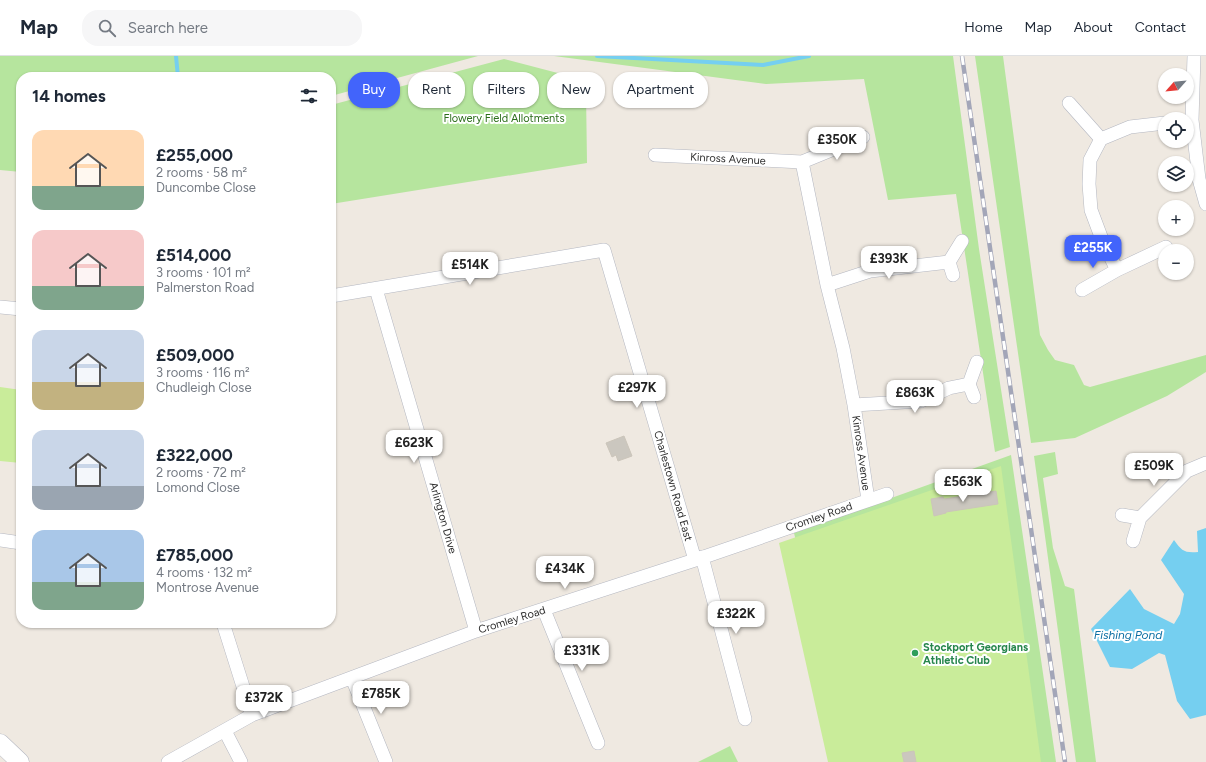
<!DOCTYPE html>
<meta charset="utf-8">
<style>
body{margin:0;font-family:Figtree,sans-serif;background:#f6f6f7;color:#1f2937;height:100vh;display:flex;flex-direction:column;font-size:15px;white-space:nowrap}
*{box-sizing:border-box;margin:0}
p{font-size:13px;color:#747a83}
.icon{flex:none;width:22px;height:22px;fill:none;stroke:currentColor;stroke-width:2;stroke-linecap:round;stroke-linejoin:round}
.map{position:relative;flex:1;overflow:hidden}
.drawer{position:absolute;left:16px;top:16px;width:320px;height:556px;display:flex;flex-direction:column;background:#fff;border-radius:16px;box-shadow:0 1px 3px #0004}
.drawer>*{flex:none}
.top-card{position:absolute;left:348px;top:16px;width:380px;height:36px;display:flex;gap:8px}
.needle{width:26px;rotate:243deg}
.tools{position:absolute;left:1158px;top:12px;display:grid;gap:8px}
.tools a{display:grid;place-items:center;width:36px;height:36px;border-radius:50%;background:#fff;box-shadow:0 1px 3px #0004;font-size:20px}
.price{position:absolute;translate:-50% -34px;padding:0 9px;border-radius:8px;background:#fff;color:#222;font-size:13px;line-height:26px;filter:drop-shadow(0 1px 2px #0008)}
.price::after{content:'';position:absolute;left:50%;top:24px;width:12px;height:9px;margin-left:-6px;background:inherit;clip-path:polygon(0 0,100% 0,50% 100%)}
.price.active{background:#4264fb;color:#fff}
ul{padding:0;list-style:none}
li{display:flex;align-items:center;gap:12px;height:100px;padding:0 16px}
li span{display:grid;place-items:center;flex:none;width:112px;height:80px;border-radius:12px;color:#555}
li>.icon{margin-inline-start:auto}
span .icon{width:48px;height:48px;fill:#fffc;stroke-width:1}
li b{font-size:17px}
h2{display:flex;justify-content:space-between;align-items:center;height:48px;padding:0 16px;font-size:17px}
.pill{padding:0 14px;border-radius:16px;background:#fff;box-shadow:0 1px 3px #0004;font-size:14px;line-height:36px}
.pill.active{background:#4264fb;color:#fff}
header{display:flex;align-items:center;gap:24px;box-sizing:border-box;height:56px;padding:0 20px;background:#fff;border-bottom:1px solid #e0e1e3}
header strong{font-size:19px}
nav{display:flex;gap:22px;margin-inline-start:auto;font-size:14px}
.search{width:280px;height:36px;background:#f6f6f7;display:flex;align-items:center;gap:10px;box-sizing:border-box;padding:0 14px;border-radius:16px;color:#747a83;font-size:15px}
.map>svg:first-child{display:block}
.green{fill:#b6e59e}
.pitch{fill:#c9ec9a}
.water{fill:#75cff0}
.lines{fill:none;stroke-linecap:round;stroke-linejoin:round}
.stream{stroke:#75cff0;stroke-width:4}
.building{fill:#cbc7bf;stroke:#cbc5ba}
.street-casing{stroke:#b4b7c1;stroke-width:14}
.secondary-casing{stroke:#b4b7c1;stroke-width:19}
.street{stroke:#fff;stroke-width:13}
.secondary{stroke:#fff;stroke-width:18}
.rail-casing{stroke:#a3a6b8;stroke-width:4.5}
.rail{stroke:#fff;stroke-width:3;stroke-dasharray:9;stroke-linecap:butt}
.leisure-dot{fill:#2e9e5b;stroke:#fff;stroke-width:1.5}
.labels{text-anchor:middle;dominant-baseline:central;stroke-width:4;stroke-linejoin:round;paint-order:stroke}
.park-label{font-size:11px;fill:#2c6e1b;stroke:#fff}
.street-label{font-size:11px;fill:#2e2e2e;stroke:#fff}
.leisure-label{font-size:11px;font-weight:bold;fill:#27864d;stroke:#fff;text-anchor:start}
.water-label{font-size:12px;font-style:italic;fill:#0d6fa3;stroke:#fff}
</style>
<header>
<strong>Map</strong>
<div class="search"><svg class="icon" aria-label="search" viewBox="0 0 24 24"><circle cx="10" cy="10" r="6"/><path d="M15 15l6 6"/></svg>Search here</div>
<nav><a>Home</a><a>Map</a><a>About</a><a>Contact</a></nav>
</header>
<div class="map">
<svg width="1206" height="706" viewBox="0 0 1206 706">
<rect width="100%" height="100%" fill="#efe9e1"/>
<path class="green" d="M0,0H478L331,40V21H21V116L0,114Z
M554,0H953L979,193L1010,391L995,396L956,138L888,144L864,23L766,28Z
M975,0H1003L1040,279L1048,294L1055,304L1074,309L1084,329L1090,331L1206,299V316L1167,340L1075,382L1031,387Z
M504,3L573,21L586,36L587,107L331,148V49Z
M1055,396L1058,418L1043,422L1053,492L1065,530L1074,533L1096,706H1076L1034,400Z
M1011,399L1056,706H1038L797,489L794,477Z
M730,690L738,706H698Z"/>
<path class="pitch" d="M0,331L21,334V407L0,405Z
M1001,410L1041,706H828L779,487Z"/>
<path class="water" d="M1206,472V659L1190,663L1177,645L1165,599L1159,597L1132,613L1110,611L1091,573L1130,533L1144,553L1174,568L1180,558L1184,538L1161,504L1174,484C1182,495 1184,497 1198,496L1197,475Z"/>
<g class="lines">
<path class="stream" d="M176,0L178,21
M597,0L763,9L809,0"/>
</g>
<path class="building" d="M624,380L632,400L618,405L616,399L612,401L606,387Z
M996,435L998,448L946,456V457L934,460L931,443L943,441L944,443Z
M914,695L916,706H904L902,697Z"/>
<g class="lines">
<defs>
<path id="street" d="M1194,0L1192,64L1199,123L1206,148
M1069,47L1101,83
M655,99L802,106L827,229L843,292L854,349L868,444
M802,106L863,81
M1117,214L1103,186L1091,154L1089,128L1090,104L1101,83L1130,71L1165,67
M953,219L949,206L962,185
M827,229L870,215L949,206
M376,233L476,575
M1082,234L1117,214L1166,191
M331,240L604,194L695,504
M0,251L21,253
M974,341L969,328L977,306
M854,349L921,345L949,332L969,328
M1122,459L1140,462
M0,484L21,487
M1133,485L1140,462L1187,415L1206,407
M702,501L745,663
M544,554L598,687
M352,622L386,706
M252,659L476,575L695,504L887,438
M225,675L241,706
M168,706L252,659L223,567"/>
<path id="secondary" d="M0,687L20,706"/>
</defs>
<use href="#street" class="street-casing"/>
<use href="#secondary" class="secondary-casing"/>
<use href="#street" class="street"/>
<use href="#secondary" class="secondary"/>
<defs>
<path id="rail" d="M962,0L1065,706"/>
</defs>
<use href="#rail" class="rail-casing"/>
<use href="#rail" class="rail"/>
</g>
<circle class="leisure-dot" cx="915" cy="597" r="4"/>
<g class="labels">
<g class="park-label">
<text x="504" y="62">Flowery Field Allotments</text>
</g>
<g class="street-label">
<text transform="translate(728 103) rotate(3)">Kinross Avenue</text>
<text transform="translate(861 397) rotate(82)">Kinross Avenue</text>
<text transform="translate(673 430) rotate(74)">Charlestown Road East</text>
<text transform="translate(819 461) rotate(-19)">Cromley Road</text>
<text transform="translate(443 462) rotate(74)">Arlington Drive</text>
<text transform="translate(512 564) rotate(-17)">Cromley Road</text>
</g>
<g class="leisure-label">
<text x="923" y="591">Stockport Georgians<tspan x="923" dy="13">Athletic Club</tspan></text>
</g>
<g class="water-label">
<text x="1128" y="579">Fishing Pond</text>
</g>
</g>
</svg>
<div class="tools">
<a><svg class="needle" viewBox="-14 -14 28 28"><path d="M0-13l5 13h-10z" fill="#e53935"/><path d="M0 13l5-13h-10z" fill="#747a83"/></svg></a>
<a><svg class="icon" aria-label="locate" viewBox="0 0 24 24"><circle cx="12" cy="12" r="6"/><path d="M12 2v4M12 18v4M2 12h4M18 12h4"/></svg></a>
<a><svg class="icon" aria-label="layers" viewBox="0 0 24 24"><path d="M12 4l9 5-9 5-9-5zM3 14l9 5 9-5"/></svg></a>
<a>+</a>
<a>−</a>
</div>
<b class="price" style="left:837px;top:105px">£350K</b>
<b class="price active" style="left:1093px;top:213px">£255K</b>
<b class="price" style="left:889px;top:224px">£393K</b>
<b class="price" style="left:470px;top:230px">£514K</b>
<b class="price" style="left:637px;top:353px">£297K</b>
<b class="price" style="left:915px;top:358px">£863K</b>
<b class="price" style="left:414px;top:408px">£623K</b>
<b class="price" style="left:1154px;top:431px">£509K</b>
<b class="price" style="left:963px;top:447px">£563K</b>
<b class="price" style="left:565px;top:534px">£434K</b>
<b class="price" style="left:736px;top:579px">£322K</b>
<b class="price" style="left:582px;top:616px">£331K</b>
<b class="price" style="left:381px;top:659px">£785K</b>
<b class="price" style="left:264px;top:663px">£372K</b>
<div class="top-card">
<a class="pill active">Buy</a>
<a class="pill">Rent</a>
<a class="pill">Filters</a>
<a class="pill">New</a>
<a class="pill">Apartment</a>
</div>
<section class="drawer">
<h2>14 homes<svg class="icon" aria-label="filters" viewBox="0 0 24 24"><path d="M4 7h16M4 17h16"/><circle cx="9" cy="7" r="2"/><circle cx="15" cy="17" r="2"/></svg></h2>
<ul>
<li><span style="background:linear-gradient(#ffd9b3 70%,#7fa58c 0)"><svg class="icon" aria-label="home" viewBox="0 0 24 24"><path d="M3 11l9-7 9 7M6 9v11h12V9"/></svg></span><div><b>£255,000</b><p>2 rooms · 58 m²</p><p>Duncombe Close</p></div></li>
<li><span style="background:linear-gradient(#f6c9c9 70%,#7fa58c 0)"><svg class="icon" aria-label="home" viewBox="0 0 24 24"><path d="M3 11l9-7 9 7M6 9v11h12V9"/></svg></span><div><b>£514,000</b><p>3 rooms · 101 m²</p><p>Palmerston Road</p></div></li>
<li><span style="background:linear-gradient(#c9d6e8 65%,#c2b280 0)"><svg class="icon" aria-label="home" viewBox="0 0 24 24"><path d="M3 11l9-7 9 7M6 9v11h12V9"/></svg></span><div><b>£509,000</b><p>3 rooms · 116 m²</p><p>Chudleigh Close</p></div></li>
<li><span style="background:linear-gradient(#c9d6e8 70%,#9aa5b1 0)"><svg class="icon" aria-label="home" viewBox="0 0 24 24"><path d="M3 11l9-7 9 7M6 9v11h12V9"/></svg></span><div><b>£322,000</b><p>2 rooms · 72 m²</p><p>Lomond Close</p></div></li>
<li><span style="background:linear-gradient(#a9c7e8 65%,#7fa58c 0)"><svg class="icon" aria-label="home" viewBox="0 0 24 24"><path d="M3 11l9-7 9 7M6 9v11h12V9"/></svg></span><div><b>£785,000</b><p>4 rooms · 132 m²</p><p>Montrose Avenue</p></div></li>
</ul>
</section>
</div>
